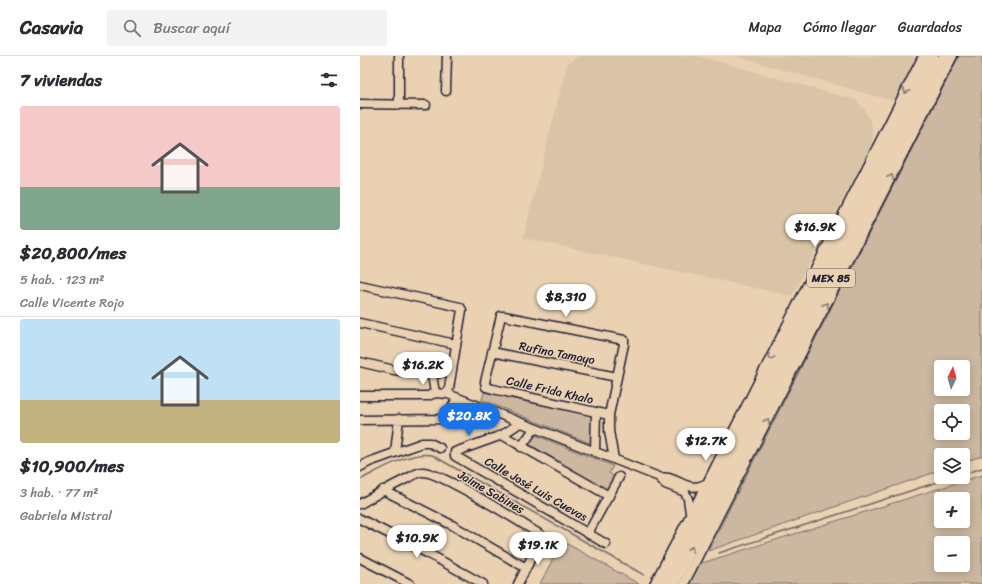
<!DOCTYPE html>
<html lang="es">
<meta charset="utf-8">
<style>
body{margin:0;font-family:Sriracha,sans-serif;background:#f2f2f3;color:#2b2b33;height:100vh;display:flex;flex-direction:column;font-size:15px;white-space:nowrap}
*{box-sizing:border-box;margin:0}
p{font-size:13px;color:#7c7c81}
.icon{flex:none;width:22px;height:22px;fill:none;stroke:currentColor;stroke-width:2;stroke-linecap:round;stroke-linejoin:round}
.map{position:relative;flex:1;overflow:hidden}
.details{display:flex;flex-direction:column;background:#fff;width:360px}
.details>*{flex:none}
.needle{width:26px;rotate:5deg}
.tools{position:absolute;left:574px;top:304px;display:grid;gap:8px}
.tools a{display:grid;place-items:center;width:36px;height:36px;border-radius:4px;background:#fff;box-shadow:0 2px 10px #0003;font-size:20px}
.price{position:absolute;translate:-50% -34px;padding:0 9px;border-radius:14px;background:#fff;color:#222;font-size:13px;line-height:26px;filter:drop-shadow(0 1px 2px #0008)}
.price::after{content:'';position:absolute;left:50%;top:24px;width:12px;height:9px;margin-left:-6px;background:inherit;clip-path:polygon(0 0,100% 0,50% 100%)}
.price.active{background:#1a73e8;color:#fff}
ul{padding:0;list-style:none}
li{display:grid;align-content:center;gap:8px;height:212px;padding:0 20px}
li+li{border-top:1px solid #e1e1e2}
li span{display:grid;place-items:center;height:124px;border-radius:4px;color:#555}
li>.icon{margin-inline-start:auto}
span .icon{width:72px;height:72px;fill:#fffc;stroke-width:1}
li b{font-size:17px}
h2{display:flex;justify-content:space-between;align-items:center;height:48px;padding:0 20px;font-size:17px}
header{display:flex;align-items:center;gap:24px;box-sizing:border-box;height:56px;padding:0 20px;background:#fff;border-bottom:1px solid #e1e1e2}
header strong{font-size:19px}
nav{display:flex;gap:22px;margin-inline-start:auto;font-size:14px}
.search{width:280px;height:36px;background:#f2f2f3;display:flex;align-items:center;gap:10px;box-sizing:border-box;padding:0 14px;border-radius:4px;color:#7c7c81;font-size:15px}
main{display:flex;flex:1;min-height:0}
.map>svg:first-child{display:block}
.built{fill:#dac4a8}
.green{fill:#ccb8a0;stroke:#776d6e;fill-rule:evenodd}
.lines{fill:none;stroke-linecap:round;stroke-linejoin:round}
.stream{stroke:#71676a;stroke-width:1.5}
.minor-casing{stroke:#22223b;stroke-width:11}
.highway-casing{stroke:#22223b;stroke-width:15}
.minor{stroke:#e9d1b1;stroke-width:8}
.highway{stroke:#e9d1b1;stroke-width:12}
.oneway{stroke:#867a76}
.labels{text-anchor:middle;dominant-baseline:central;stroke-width:3;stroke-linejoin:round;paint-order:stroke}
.shield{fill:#e9d1b1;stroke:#5e565e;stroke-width:1}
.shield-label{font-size:11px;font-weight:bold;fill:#22223b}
.street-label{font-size:12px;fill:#22223b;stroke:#e9d1b1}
</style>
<header>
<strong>Casavia</strong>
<div class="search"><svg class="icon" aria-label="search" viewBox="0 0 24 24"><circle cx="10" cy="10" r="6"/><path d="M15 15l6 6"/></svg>Buscar aquí</div>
<nav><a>Mapa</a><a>Cómo llegar</a><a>Guardados</a></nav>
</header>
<main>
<section class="details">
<h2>7 viviendas<svg class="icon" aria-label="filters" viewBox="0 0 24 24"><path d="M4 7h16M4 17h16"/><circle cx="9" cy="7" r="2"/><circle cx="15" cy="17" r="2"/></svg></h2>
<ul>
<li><span style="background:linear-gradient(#f6c9c9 65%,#7fa58c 0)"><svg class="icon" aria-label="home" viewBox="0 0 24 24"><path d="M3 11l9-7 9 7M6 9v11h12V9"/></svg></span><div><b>$20,800/mes</b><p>5 hab. · 123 m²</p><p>Calle Vicente Rojo</p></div></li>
<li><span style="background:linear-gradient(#bfe0f5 65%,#c2b280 0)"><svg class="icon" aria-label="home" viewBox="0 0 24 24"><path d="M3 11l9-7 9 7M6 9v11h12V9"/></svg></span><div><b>$10,900/mes</b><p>3 hab. · 77 m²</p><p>Gabriela Mistral</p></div></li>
</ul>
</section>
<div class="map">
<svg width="622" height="528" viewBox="0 0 622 528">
<rect width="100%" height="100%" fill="#e9d1b1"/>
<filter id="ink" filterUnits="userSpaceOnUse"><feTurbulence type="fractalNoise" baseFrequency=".025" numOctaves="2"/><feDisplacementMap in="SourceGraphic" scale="8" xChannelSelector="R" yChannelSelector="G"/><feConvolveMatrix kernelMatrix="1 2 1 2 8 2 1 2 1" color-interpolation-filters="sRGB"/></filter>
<g filter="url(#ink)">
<path class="built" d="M218,0H338L496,44L505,54L512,69L513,86L432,240L163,182L207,8Z
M374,0H563L540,47Z"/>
<path class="green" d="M599,0H622V400L603,406V399H581V414L348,495ZM581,311H603V333H581ZM581,355H603V377H581Z
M124,336L235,359L232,388L122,344Z
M175,379L253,410L249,417L255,421L249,435L169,388Z
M622,419V528H329L339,508ZM581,443H603V465H581ZM581,487H603V509H581Z
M202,485L279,528H180Z"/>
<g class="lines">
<path class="stream" d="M603,418L622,412
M0,424C19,414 50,395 72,399L284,519
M359,497L593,421"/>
<defs>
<path id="minor" d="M86,35L87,0
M0,48L66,49
M39,48V0
M0,229L100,251L102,254L88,338
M0,267L95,288
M132,296L257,321
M0,306L34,314L72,319L91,314
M72,319L75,337
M0,340H68L75,337L88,338L299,421C302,422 306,421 309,422C325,427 330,436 347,427
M249,359L133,333L126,331L125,326L141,260H144L264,284V288L249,359V375L254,403
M86,363L97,342
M0,364L86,363L117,350
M160,367L142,379L95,396V400L246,488
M142,379L249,440
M161,391L174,373
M235,395L236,356
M35,396L39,363
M0,411L9,406L62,387H70L80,392
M299,421L305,428L325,436L328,443L330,457
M23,434L92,469L166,512
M0,448C15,439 30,431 46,423C51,421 57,416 62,416C80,415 161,467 181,479V483L158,528
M0,463L69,498L123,528
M228,477L259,421
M0,502L50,528
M294,528L347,427L563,0
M324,528L593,0"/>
<path id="highway" d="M303,528L572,0
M313,528L585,0"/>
</defs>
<use href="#minor" class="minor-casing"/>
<use href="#highway" class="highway-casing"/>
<use href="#minor" class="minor"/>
<use href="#highway" class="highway"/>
</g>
<defs><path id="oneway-chevron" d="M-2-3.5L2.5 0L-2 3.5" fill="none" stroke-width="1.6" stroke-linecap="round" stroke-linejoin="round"/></defs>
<g class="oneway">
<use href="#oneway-chevron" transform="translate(546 35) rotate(116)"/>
<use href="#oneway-chevron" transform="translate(531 121) rotate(-63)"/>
<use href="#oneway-chevron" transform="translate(466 249) rotate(-63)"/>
<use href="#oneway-chevron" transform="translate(411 301) rotate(118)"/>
<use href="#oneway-chevron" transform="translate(407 365) rotate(-63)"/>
<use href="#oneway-chevron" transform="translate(331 493) rotate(-63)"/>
</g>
</g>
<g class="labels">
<rect class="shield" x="447" y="213" width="48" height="18" rx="3"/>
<g class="shield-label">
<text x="471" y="222">MEX 85</text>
</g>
<g class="street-label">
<text transform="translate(197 297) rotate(11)">Rufino Tamayo</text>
<text transform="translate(190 334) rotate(13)">Calle Frida Khalo</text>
<text transform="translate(176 433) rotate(30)">Calle José Luis Cuevas</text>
<text transform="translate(131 436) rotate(30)">Jaime Sabines</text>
</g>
</g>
</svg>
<div class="tools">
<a><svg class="needle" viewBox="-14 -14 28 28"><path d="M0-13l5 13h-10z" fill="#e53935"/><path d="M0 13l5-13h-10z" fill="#7c7c81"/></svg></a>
<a><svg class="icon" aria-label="locate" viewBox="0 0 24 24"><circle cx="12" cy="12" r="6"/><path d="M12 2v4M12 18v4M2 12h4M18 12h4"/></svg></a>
<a><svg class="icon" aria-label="layers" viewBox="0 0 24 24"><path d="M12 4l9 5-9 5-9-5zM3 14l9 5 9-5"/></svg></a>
<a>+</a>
<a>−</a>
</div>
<b class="price" style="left:455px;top:192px">$16.9K</b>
<b class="price" style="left:206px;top:262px">$8,310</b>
<b class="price" style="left:63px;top:330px">$16.2K</b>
<b class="price active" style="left:109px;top:381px">$20.8K</b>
<b class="price" style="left:346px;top:406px">$12.7K</b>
<b class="price" style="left:57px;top:503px">$10.9K</b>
<b class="price" style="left:178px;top:510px">$19.1K</b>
</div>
</main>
